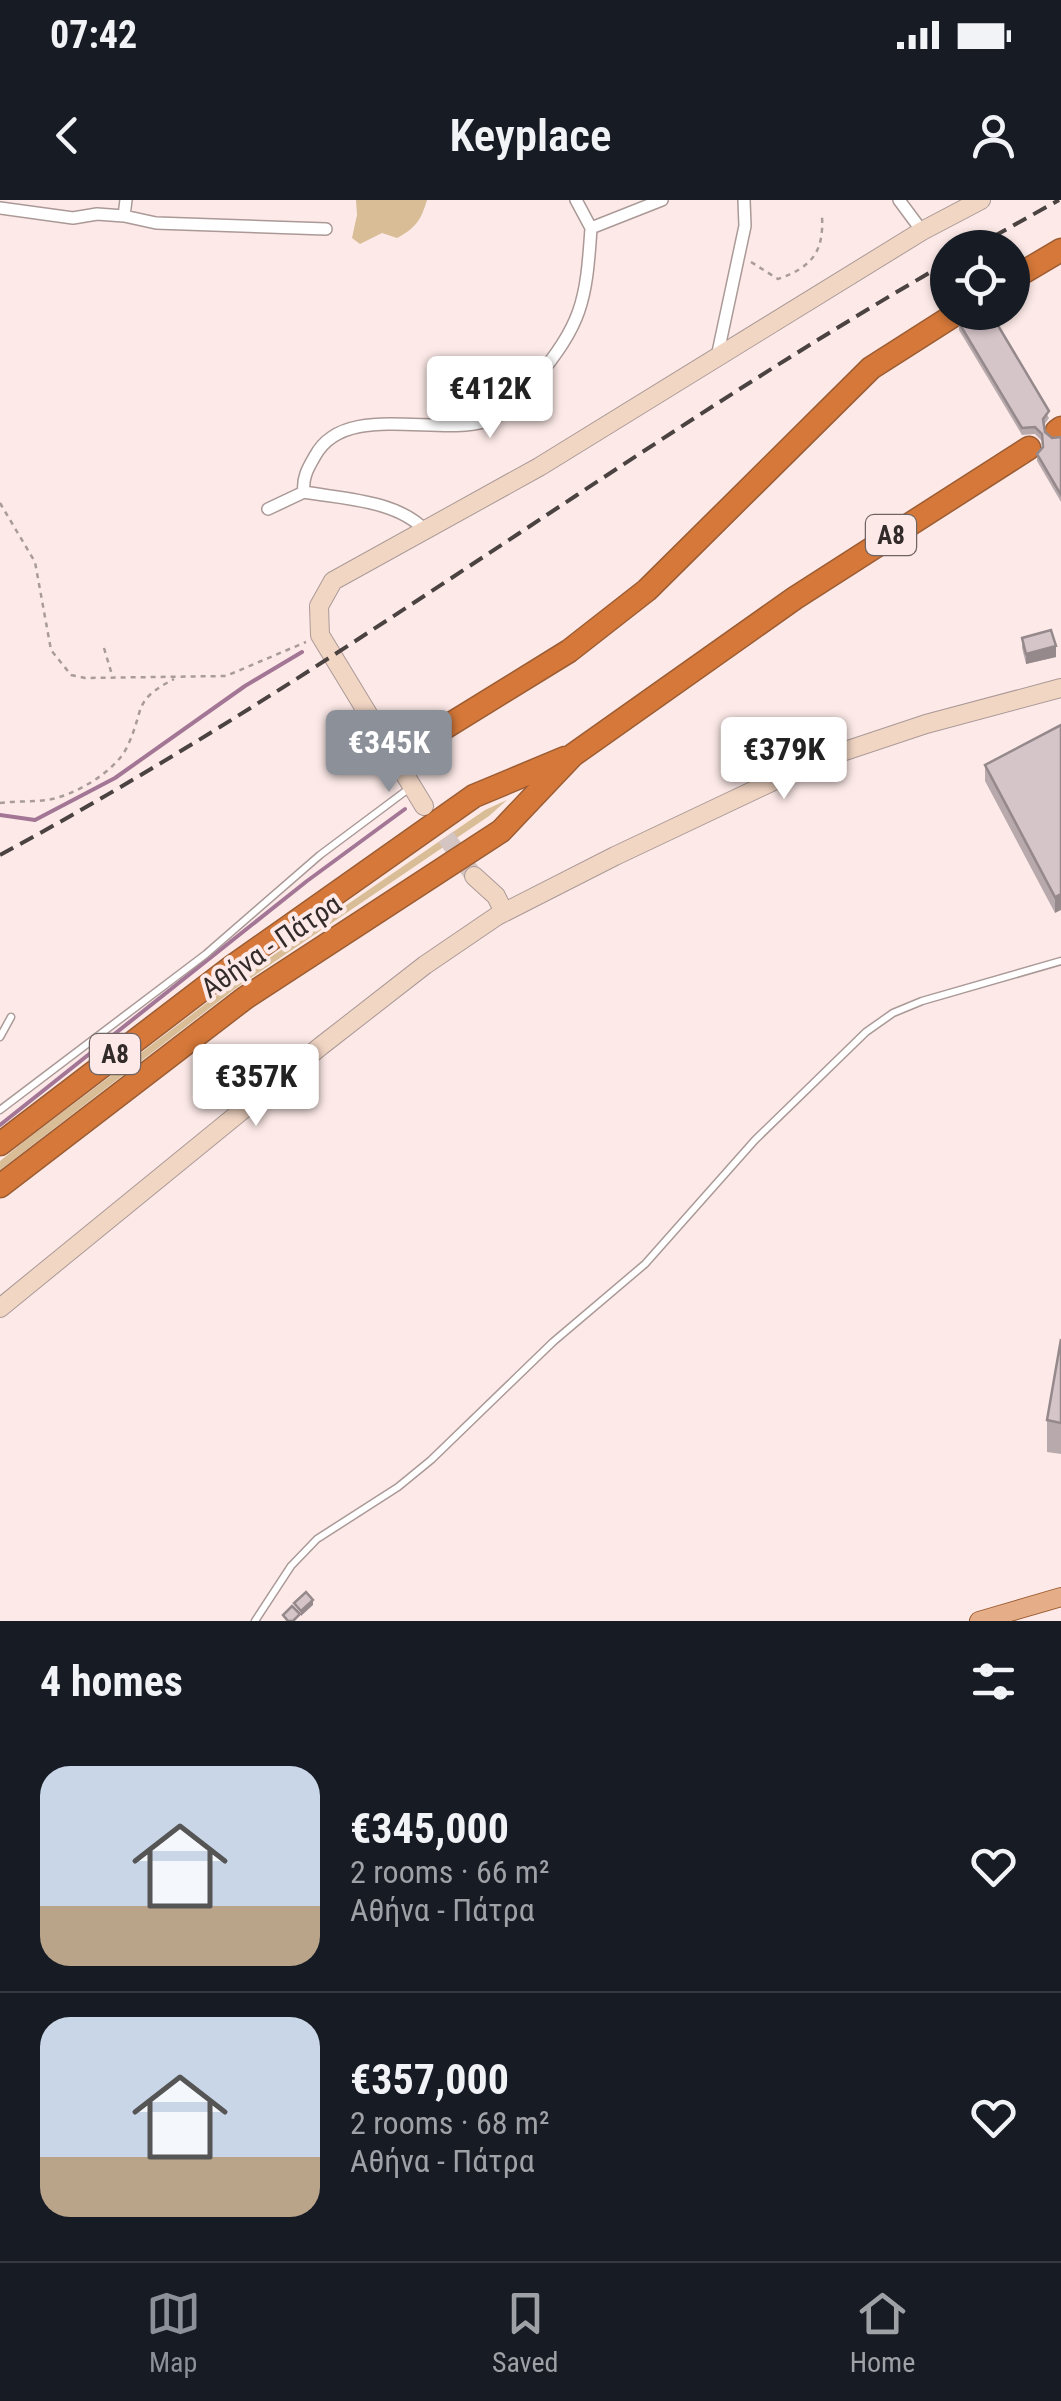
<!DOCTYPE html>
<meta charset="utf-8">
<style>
body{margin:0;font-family:"Roboto Condensed",sans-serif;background:#242831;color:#f1f3f6;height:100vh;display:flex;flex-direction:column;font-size:38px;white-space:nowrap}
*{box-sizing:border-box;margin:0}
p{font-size:32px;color:#9ea1a6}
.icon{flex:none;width:55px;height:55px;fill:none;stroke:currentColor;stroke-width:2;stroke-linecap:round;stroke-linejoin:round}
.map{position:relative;height:1421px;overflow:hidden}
.drawer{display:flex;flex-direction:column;background:#171b24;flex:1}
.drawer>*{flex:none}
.buttons{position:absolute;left:930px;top:30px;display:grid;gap:20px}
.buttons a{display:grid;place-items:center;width:100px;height:100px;border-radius:50%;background:#171b24;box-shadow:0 2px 8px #0004;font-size:50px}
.price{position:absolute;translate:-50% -85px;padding:0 22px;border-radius:10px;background:#fff;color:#222;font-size:32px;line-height:65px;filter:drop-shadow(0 2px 5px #0008)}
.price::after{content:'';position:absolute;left:50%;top:60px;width:30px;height:22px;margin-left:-15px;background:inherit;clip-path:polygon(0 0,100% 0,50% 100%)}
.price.active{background:#8c9099;color:#fff}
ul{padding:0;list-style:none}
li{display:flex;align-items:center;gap:30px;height:250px;padding:0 40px}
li+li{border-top:2px solid #363941}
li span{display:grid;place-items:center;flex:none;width:280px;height:200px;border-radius:30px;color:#555}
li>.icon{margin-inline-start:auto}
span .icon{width:120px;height:120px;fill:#fffc;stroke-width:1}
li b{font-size:42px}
h2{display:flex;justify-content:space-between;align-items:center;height:120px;padding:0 40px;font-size:42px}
.status{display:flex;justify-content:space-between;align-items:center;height:70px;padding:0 50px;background:#171b24;direction:ltr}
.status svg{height:28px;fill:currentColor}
header{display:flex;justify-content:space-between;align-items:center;height:130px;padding:0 40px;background:#171b24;font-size:45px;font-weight:600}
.dock{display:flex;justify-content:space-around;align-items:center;height:140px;border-top:2px solid #363941;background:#171b24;font-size:28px;color:#9ea1a6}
.dock a{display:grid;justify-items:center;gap:5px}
.dock .active{color:#8c9099}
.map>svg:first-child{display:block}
.green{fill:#d8bd96}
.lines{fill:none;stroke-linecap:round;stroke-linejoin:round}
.stream{stroke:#a37696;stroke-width:4}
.secondary-tunnel{stroke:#d4c4c2;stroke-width:18;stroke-dasharray:18 9;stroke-linecap:butt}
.lane-casing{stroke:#aa9997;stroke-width:9}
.street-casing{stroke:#aa9997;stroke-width:14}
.secondary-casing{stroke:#aa9997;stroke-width:20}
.primary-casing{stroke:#9c5d34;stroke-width:20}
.highway-casing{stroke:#9c5d34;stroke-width:25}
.path{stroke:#a99b99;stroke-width:2.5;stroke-dasharray:5 5;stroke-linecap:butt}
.lane{stroke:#fff;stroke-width:6}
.street{stroke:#fff;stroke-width:11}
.secondary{stroke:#f2d6c4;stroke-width:18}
.primary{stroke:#e6ae88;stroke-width:18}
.highway{stroke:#d57839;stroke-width:22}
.rail{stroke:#4b4342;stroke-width:4;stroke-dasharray:15 8;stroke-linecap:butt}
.wall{fill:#b7a9ac}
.shaded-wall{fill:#95898c}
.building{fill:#d5c4c8;stroke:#95898c;stroke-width:2.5}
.labels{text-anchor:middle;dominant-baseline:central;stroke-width:8;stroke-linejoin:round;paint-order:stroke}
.shield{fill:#fdeae8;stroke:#6f6463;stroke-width:2.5}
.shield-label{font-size:25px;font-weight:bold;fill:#322b2a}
.street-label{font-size:28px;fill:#322b2a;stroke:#fdeae8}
</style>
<div class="status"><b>07:42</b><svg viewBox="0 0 49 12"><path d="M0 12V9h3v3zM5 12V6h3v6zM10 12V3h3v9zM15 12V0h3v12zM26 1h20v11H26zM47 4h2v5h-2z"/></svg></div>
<header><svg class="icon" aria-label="back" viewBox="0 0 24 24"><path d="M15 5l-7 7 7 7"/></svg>Keyplace<svg class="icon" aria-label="person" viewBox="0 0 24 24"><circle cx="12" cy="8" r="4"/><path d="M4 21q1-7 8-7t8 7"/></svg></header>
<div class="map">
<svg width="1061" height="1421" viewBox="0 0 1061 1421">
<rect width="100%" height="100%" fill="#fdeae8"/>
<path class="green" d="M356,0H427C421,20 416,28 397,38L382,33L360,44L352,38L357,15Z
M507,600L489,616L236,788L0,970V961L26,940L233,783L485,610Z"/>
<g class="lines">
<path class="stream" d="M0,615L35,620L115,578L245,486L302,452
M0,925L307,681L405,609"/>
<path class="secondary-tunnel" d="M430,615L474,676"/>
<defs>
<path id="lane" d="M0,837L11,817
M0,910L206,754L320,655L411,587
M255,1421L291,1366L317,1339L398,1287L431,1260L553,1142L645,1064L755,940L866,832L893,813L922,801L1061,761"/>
<path id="street" d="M576,0L591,28L662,0
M899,0L922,31
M0,8L73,18L97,14L124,16L126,0
M124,16L156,23L326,29
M717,157L745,26L744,0
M304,292C344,299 397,300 426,331
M268,309L304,292C302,278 308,268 315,256C344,201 438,237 487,221C507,214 521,198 534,182C582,123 586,104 591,28"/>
<path id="secondary" d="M424,606L320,435L319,406L333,381L539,267L922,31L981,0
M474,676L496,696L504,712
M0,1108L321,846L425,765L497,716L615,656L818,560L926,524L1061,488"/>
<path id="primary" d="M979,1421L1061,1397"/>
<path id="highway" d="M1012,79L1061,50
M1057,231L1061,228
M394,559L569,451L647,390L871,168L951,117
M0,944L233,766L474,596L565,558
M0,986L245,798L501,631L573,555L795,398L1029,248"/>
</defs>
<use href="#lane" class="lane-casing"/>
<use href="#street" class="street-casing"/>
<use href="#secondary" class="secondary-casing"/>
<use href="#primary" class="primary-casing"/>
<use href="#highway" class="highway-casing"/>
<path class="path" d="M751,62L778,79C812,67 824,52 822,16
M0,303L35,362L51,450L71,475L85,478L226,476L306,442
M104,448L112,475
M0,603C15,601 31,602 47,600C74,596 117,571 128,545C145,508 132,501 174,479"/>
<use href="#lane" class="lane"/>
<use href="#street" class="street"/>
<use href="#secondary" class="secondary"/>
<use href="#primary" class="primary"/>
<use href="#highway" class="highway"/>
<path class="rail" d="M973,48L1059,0
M0,655C328,478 625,248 948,62"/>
</g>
<path class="wall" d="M963,112H990L1049,218L1044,225L1045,232L1052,238L1061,237V302L1037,261V254L1042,247V241L1035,234L1022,235L959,130V123L964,114Z
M1022,438L1056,457L1026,464L1022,448Z
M1061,525L1055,713L985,581V565Z
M1061,1139V1254L1047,1252V1220Z"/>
<path class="shaded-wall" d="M1056,446V457L1026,464V454Z
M1061,694V710L1055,713V697Z
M313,1400V1405L301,1416V1411Z"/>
<path class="building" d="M965,112H990L1049,211L1043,219L1045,232L1052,238L1061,237V295L1037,254L1043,247L1042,234L1035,227L1022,228L959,123Z
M1051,430L1056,446L1026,454L1022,438Z
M1061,525V694L1055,697L985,565Z
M1061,1139V1223L1047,1220Z
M306,1392L313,1400L301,1411L294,1403Z
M292,1406L300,1414L293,1421H288L283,1415Z"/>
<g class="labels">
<g class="shield">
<rect x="866" y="315" width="50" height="40" rx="8"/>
<rect x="90" y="834" width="50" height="40" rx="8"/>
</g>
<g class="shield-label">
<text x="891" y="335">Α8</text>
<text x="115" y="854">Α8</text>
</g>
<g class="street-label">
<text transform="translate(271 746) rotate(-34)">Αθήνα - Πάτρα</text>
</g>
</g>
</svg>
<div class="buttons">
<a><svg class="icon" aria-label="locate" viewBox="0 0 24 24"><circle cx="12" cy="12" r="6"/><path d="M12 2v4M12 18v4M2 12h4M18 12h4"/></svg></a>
</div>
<b class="price" style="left:490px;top:241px">€412K</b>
<b class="price active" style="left:389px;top:595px">€345K</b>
<b class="price" style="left:784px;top:602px">€379K</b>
<b class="price" style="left:256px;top:929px">€357K</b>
</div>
<section class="drawer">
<h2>4 homes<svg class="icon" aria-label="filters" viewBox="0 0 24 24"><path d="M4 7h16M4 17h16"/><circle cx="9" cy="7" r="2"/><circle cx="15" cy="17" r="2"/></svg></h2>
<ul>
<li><span style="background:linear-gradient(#c9d6e8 70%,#b9a48a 0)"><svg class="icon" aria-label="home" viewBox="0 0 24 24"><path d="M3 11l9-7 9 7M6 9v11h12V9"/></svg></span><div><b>€345,000</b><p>2 rooms · 66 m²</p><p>Αθήνα - Πάτρα</p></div><svg class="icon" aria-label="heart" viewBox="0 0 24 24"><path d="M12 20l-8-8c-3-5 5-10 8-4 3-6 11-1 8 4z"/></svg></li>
<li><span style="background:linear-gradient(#c9d6e8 70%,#b9a48a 0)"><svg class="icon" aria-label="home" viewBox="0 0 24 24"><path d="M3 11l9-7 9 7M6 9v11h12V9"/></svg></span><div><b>€357,000</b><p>2 rooms · 68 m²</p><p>Αθήνα - Πάτρα</p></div><svg class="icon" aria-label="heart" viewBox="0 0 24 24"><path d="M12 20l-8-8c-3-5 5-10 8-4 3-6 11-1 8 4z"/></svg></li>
</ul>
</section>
<nav class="dock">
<a class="active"><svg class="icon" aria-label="map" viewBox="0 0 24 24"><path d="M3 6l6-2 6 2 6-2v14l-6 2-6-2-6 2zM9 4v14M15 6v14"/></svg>Map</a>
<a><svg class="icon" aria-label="saved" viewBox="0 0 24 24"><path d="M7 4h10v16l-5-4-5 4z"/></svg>Saved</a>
<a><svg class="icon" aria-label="home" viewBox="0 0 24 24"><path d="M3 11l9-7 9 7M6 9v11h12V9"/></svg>Home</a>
</nav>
